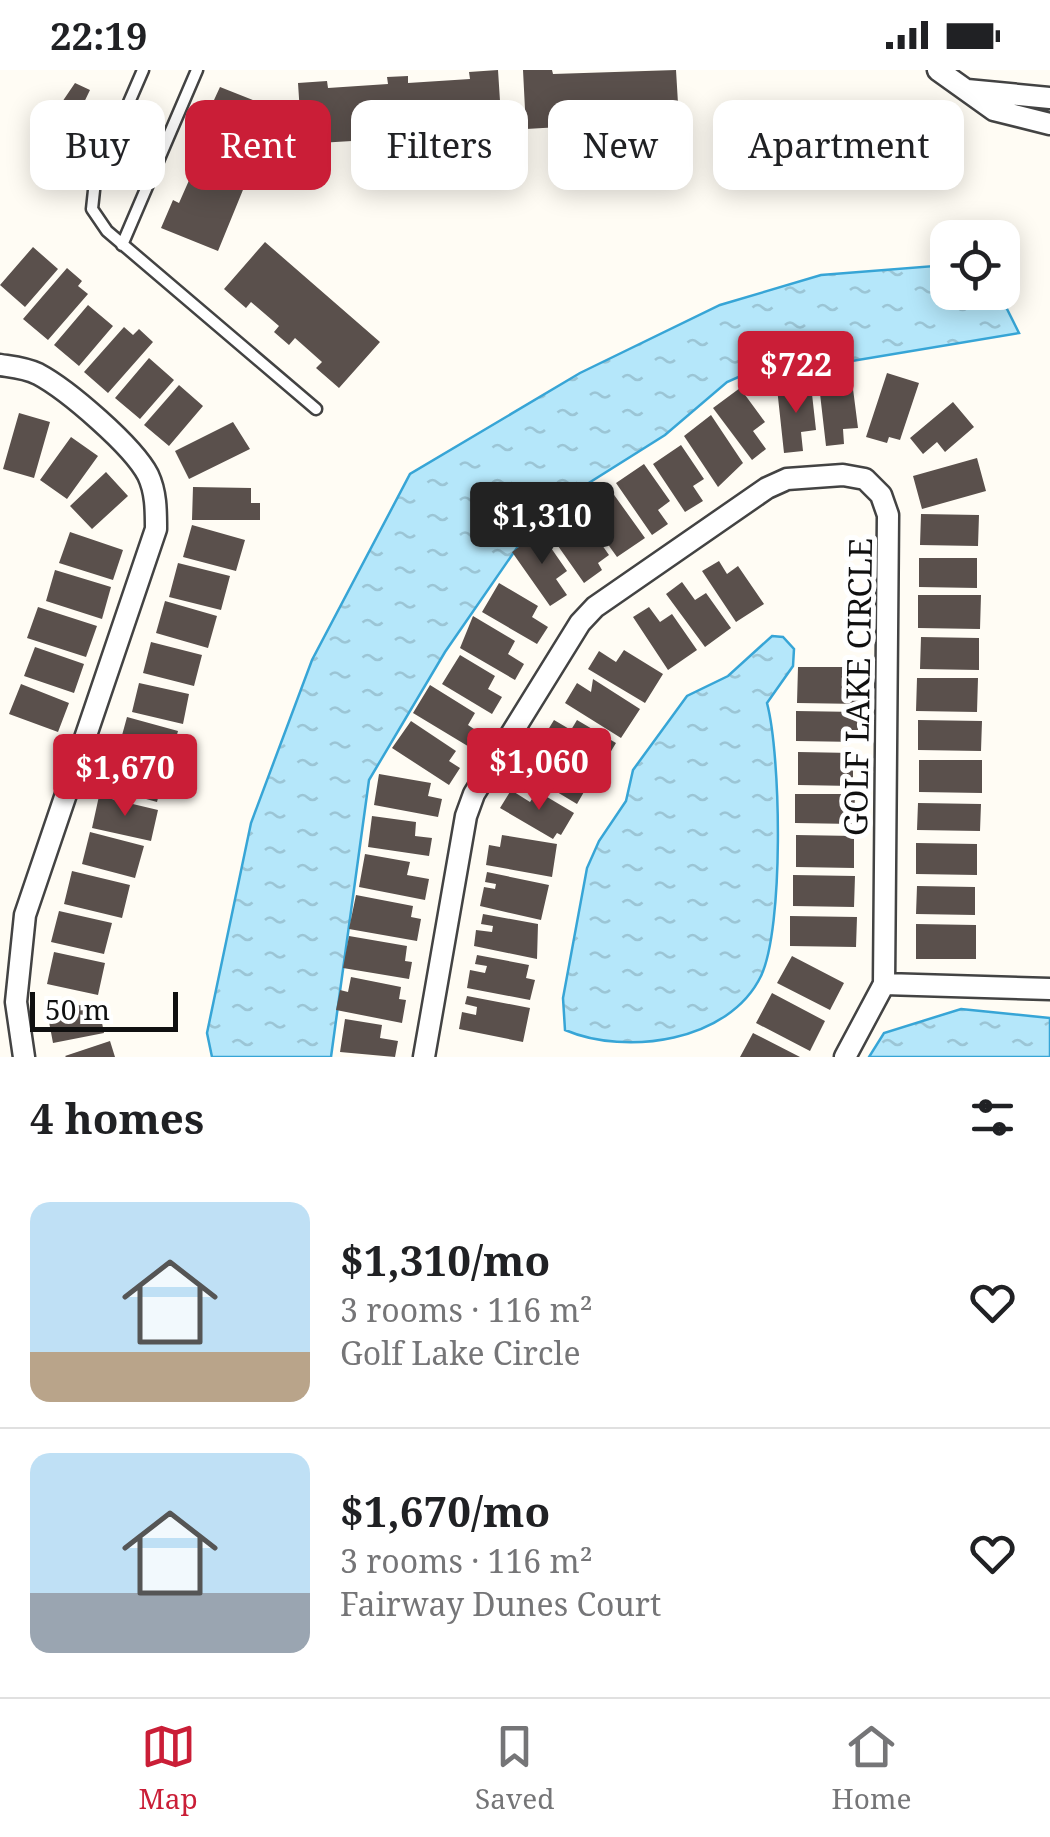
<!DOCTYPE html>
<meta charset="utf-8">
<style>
body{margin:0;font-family:"Noto Serif",serif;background:#f6f6f6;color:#202124;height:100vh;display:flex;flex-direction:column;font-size:38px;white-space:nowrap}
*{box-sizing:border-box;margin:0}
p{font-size:32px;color:#757577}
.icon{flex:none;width:55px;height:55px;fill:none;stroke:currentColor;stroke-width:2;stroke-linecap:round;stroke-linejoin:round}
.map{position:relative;height:987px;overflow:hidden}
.sheet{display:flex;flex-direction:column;background:#fff;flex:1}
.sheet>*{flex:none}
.guide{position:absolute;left:30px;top:30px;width:990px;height:90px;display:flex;gap:20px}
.buttons{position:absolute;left:930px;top:150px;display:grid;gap:20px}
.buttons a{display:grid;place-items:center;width:90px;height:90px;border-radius:20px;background:#fff;box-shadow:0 5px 25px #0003;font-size:50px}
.scale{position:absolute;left:30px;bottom:25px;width:148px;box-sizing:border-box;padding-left:10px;border:5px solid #101010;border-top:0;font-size:28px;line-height:35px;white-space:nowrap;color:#101010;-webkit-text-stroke:8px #fff;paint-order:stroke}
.price{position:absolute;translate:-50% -85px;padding:0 22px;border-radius:10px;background:#ca1e37;color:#fff;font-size:32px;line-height:65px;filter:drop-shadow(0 2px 5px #0008)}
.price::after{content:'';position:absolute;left:50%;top:60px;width:30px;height:22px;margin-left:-15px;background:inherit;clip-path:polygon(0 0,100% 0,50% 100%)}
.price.active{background:#222;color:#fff}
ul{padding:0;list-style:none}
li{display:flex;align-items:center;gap:30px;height:250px;padding:0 30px}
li+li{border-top:2px solid #e0e0e0}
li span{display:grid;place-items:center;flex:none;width:280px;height:200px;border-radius:20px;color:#555}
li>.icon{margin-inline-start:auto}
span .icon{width:120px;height:120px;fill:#fffc;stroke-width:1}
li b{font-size:42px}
h2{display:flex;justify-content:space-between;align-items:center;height:120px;padding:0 30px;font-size:42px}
.tag{padding:0 35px;border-radius:20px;background:#fff;box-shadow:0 5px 25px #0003;font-size:35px;line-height:90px}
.tag.active{background:#ca1e37;color:#fff}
.status{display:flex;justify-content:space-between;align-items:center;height:70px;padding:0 50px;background:#fff;direction:ltr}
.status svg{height:28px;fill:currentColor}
.tabs{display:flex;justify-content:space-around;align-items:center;height:140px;border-top:2px solid #e0e0e0;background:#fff;font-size:28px;color:#757577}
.tabs a{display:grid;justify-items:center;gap:5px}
.tabs .active{color:#ca1e37}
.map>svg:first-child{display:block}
.water{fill:url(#water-ripples);stroke:#37a5d6;stroke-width:2.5}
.building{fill:#5a504c}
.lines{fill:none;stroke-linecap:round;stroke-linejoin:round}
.service-casing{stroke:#434343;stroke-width:15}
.minor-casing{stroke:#434343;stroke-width:25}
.service{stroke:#fff;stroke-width:10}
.minor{stroke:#fff;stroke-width:20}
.labels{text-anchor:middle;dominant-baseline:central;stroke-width:10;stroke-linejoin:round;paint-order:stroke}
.street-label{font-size:32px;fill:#101010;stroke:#fff}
</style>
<div class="status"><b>22:19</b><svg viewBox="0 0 49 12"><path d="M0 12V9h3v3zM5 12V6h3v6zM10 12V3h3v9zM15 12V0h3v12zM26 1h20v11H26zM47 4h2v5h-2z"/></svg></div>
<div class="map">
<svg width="1050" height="987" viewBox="0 0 1050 987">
<defs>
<pattern id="water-ripples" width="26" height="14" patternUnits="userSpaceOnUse" patternTransform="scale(2.5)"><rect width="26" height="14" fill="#b5e7fa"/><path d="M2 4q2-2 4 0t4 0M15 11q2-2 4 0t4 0" fill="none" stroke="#9bc5d5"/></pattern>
</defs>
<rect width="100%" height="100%" fill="#fffcf4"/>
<path class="water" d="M947,195L948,222L999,223L1019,263L798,300L752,301L727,312L665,365L584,416L521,472L445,582L369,710L331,987H212L207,963L251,753L312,590L410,404L580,303L720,235L821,205Z
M772,566L783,567L794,579L793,596L767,633C781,686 784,857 761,906C729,972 626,986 565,960L563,928L587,798L599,771L626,731L633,700L687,626L728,606Z
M961,939L1050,948V987H869L884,963Z"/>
<path class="building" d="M498,0L502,62L302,74L298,13L327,11L328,18L388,14L387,7L408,6V13L470,9L469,2Z
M523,0H552L553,4L676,0L679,50L526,59Z
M75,13L90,20L77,47L58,38Z
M220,17L276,39L218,181L161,158L173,130L179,133L194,99L186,96L194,78L202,80L216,46L208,43Z
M265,172L380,272L339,318L316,298L322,292L295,268L289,275L274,262L279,256L251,232L246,238L224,219Z
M33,177L58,199L25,237L0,215Z
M67,198L82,211L78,216L88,224L48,270L23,249Z
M88,235L113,256L79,296L54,275Z
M124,257L133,265L139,259L153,272L108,323L84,302Z
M149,288L174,310L140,349L115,328Z
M887,303L919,313L900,370L889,367L887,373L866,367Z
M852,311L858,358L843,359L844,374L826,376L819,315Z
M179,315L203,336L169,376L144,355Z
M811,315L816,360L801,362L803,381L784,383L777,318Z
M740,318L765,352L753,361L766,379L752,390L713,338Z
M953,332L974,357L945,382L937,372L923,384L910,368Z
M19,343L50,352L34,408L3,399Z
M711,345L743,393L718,417L684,366Z
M233,352L250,379L189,409L175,381Z
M71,367L98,386L67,429L40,410Z
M681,375L704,409L693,416L703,431L685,442L653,394Z
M977,388L986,421L922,439L913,406Z
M644,394L670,431L658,440L668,454L652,465L616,413Z
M106,402L128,426L92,459L70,436Z
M193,417L251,418V433H260V450H192Z
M612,422L645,468L617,487L584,441Z
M574,435L609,485L598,493L602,500L584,513L544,456Z
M921,444L979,445L978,476L920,475Z
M192,455L245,470L236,501L183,487Z
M70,462L123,480L113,510L59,493Z
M540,462L567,501L556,509L567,525L550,536L512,482Z
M919,488H977V518L919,517Z
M719,491L727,504L738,496L764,534L736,552L702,501Z
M178,493L230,506L221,540L169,527Z
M55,500L111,517L102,549L46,531Z
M682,512L695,530L706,523L731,558L705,577L666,524Z
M499,513L538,536L532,547L548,557L537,574L482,542Z
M918,525H981L980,559L918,558Z
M165,531L217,546L208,578L156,563Z
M38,537L97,556L86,587L27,568Z
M649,537L660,552L672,544L697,580L668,600L633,547Z
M473,546L515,571L508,584L524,594L515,610L460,578Z
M921,567L979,568V600L920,599Z
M151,572L202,585L194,616L143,603Z
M35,577L84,594L74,623L24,606Z
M624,580L663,604L645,633L588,599L599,581L616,592Z
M460,585L495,606L488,619L502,627L492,644L442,614Z
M798,597H843V611H861V634L797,633Z
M917,608H978L977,642L916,641Z
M593,609L640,639L621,668L565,633L577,613L591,622Z
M139,613L189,624L183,654L132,642Z
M21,614L69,633L58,662L9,644Z
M430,615L475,643L468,655L480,663L471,678L413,643Z
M796,641L858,642V672L796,671Z
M127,647L178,661L169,694L118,680Z
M554,650L571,660L577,650L616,673L599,701L543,668Z
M918,650L982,651L981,681L918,680Z
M411,651L456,681L449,691L460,698L449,715L392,678Z
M798,682L853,683V716L798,715Z
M533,683L553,695L558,687L592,708L577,734L522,701Z
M115,687L165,701L157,732L106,718Z
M919,690H982V723L919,722Z
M379,704L431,713L428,726L442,729L438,747L374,735Z
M511,720L530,732L537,721L574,743L561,765L557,763L553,769L500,738Z
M795,724H855L854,754L795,753Z
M99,726L158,740L151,771L92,758Z
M918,733L981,734L980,761L917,760Z
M372,746L416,752L415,766L432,768L429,786L368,777Z
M90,762L144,776L135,808L82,794Z
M502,765L557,774L552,807L486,795L489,775L500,777Z
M796,765L854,766V798L796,797Z
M916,773L977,774V805L916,804Z
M365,784L410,792L407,805L429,809L425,830L359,817Z
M72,801L130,815L122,848L64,834Z
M487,802L549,815L541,850L480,836L484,817L495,819L496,814L485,812Z
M793,805L855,806L854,837L793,836Z
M917,816L975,817V845L916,844Z
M356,825L413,836L411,847L421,849L417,871L349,859Z
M59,841L112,853L104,884L51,872Z
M483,844L538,854L537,889L474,876L476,860L492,862L493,856L481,854Z
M790,846L857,847L856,877L790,876Z
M916,854L976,855V889H916Z
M349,866L407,876L405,891L412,892L409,909L343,898Z
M54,882L105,893L98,925L47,914Z
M477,885L529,895L526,908L535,910L530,930L467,918L470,900L485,903L487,896L475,894Z
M792,886L844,913L830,940L777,913Z
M351,907L401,917L399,929L406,930L402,953L336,940L340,920L348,922Z
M772,923L825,951L810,981L756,953Z
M467,926L530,938L523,972L459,959L462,942L476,945L477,937L465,934Z
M98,932L104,963L53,973L47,941Z
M345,949L382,955L380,968L398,971L395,987L340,982Z
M753,963L800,987H740Z
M110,971L115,987H66L65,986Z"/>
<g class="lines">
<defs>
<path id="service" d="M143,0L95,111L92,139L107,161L316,339
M122,175L197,0"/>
<path id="minor" d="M938,0L994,40L1050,54
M967,20L1050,28
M0,295C13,297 26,298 38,304C68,320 133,376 148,405C156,422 156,440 156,459L25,845L16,932L24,987
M884,914L1050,919
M424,987L466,746L474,724L580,553L595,537L767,418L787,409L843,405L865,409L881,425L888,445L884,914L845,987"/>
</defs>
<use href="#service" class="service-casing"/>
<use href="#minor" class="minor-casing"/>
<use href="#service" class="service"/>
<use href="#minor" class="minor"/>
</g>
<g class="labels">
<g class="street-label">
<text transform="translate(857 617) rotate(-89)">GOLF LAKE CIRCLE</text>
</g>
</g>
</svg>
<div class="buttons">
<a><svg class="icon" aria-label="locate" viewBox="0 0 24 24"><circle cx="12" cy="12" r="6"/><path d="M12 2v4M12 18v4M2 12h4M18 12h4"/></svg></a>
</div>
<div class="scale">50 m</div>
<b class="price" style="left:796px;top:346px">$722</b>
<b class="price active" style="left:542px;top:497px">$1,310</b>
<b class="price" style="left:539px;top:743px">$1,060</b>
<b class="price" style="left:125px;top:749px">$1,670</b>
<div class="guide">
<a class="tag">Buy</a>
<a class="tag active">Rent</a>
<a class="tag">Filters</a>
<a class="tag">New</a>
<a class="tag">Apartment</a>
</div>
</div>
<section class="sheet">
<h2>4 homes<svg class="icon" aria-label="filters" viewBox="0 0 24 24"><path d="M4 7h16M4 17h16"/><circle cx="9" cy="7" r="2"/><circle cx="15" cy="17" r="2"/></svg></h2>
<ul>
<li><span style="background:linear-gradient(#bfe0f5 75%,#b9a48a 0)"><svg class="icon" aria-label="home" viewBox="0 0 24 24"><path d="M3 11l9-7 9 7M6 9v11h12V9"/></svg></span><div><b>$1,310/mo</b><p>3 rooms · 116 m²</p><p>Golf Lake Circle</p></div><svg class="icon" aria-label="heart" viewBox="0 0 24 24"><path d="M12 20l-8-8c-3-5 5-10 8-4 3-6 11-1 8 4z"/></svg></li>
<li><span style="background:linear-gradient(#bfe0f5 70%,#9aa5b1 0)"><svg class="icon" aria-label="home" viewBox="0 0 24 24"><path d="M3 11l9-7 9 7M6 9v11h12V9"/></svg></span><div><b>$1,670/mo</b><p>3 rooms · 116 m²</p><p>Fairway Dunes Court</p></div><svg class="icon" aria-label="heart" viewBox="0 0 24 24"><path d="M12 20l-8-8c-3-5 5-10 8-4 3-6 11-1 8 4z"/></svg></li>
</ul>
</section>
<nav class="tabs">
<a class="active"><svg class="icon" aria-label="map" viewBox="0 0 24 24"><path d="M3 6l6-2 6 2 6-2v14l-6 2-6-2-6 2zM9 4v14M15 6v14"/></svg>Map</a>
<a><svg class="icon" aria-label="saved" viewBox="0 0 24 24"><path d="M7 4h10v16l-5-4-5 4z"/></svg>Saved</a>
<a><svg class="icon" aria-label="home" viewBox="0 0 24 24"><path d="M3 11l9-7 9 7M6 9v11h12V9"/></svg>Home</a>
</nav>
